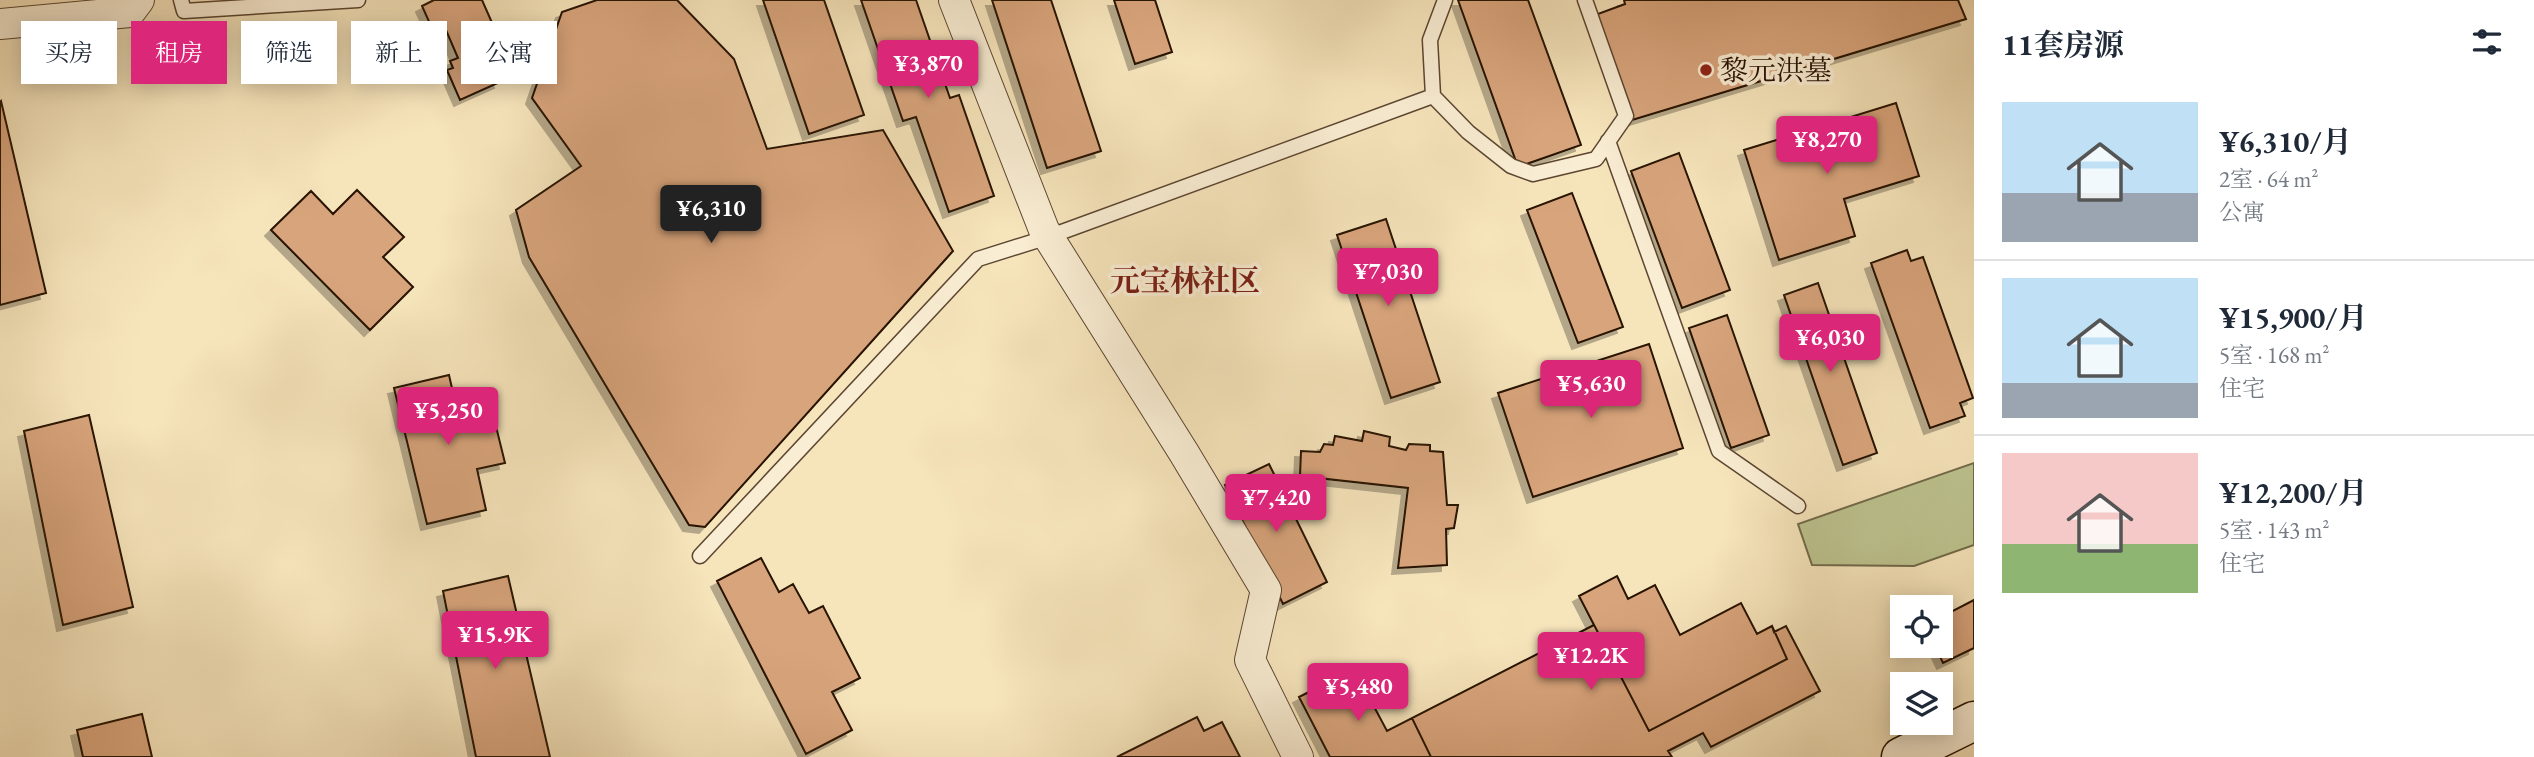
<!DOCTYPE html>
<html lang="zh">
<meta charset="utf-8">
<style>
body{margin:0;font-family:"EB Garamond","Noto Serif SC",serif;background:#f6f6f7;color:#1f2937;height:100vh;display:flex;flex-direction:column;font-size:26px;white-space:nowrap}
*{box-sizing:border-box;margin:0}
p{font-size:23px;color:#747a83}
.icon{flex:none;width:38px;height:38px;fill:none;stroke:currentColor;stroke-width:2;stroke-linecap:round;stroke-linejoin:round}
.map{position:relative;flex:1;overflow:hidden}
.details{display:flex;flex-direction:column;background:#fff;width:560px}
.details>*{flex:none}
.guide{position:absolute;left:21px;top:21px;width:665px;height:63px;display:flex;gap:14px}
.buttons{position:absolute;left:1890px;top:595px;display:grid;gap:14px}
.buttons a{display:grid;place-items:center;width:63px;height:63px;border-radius:0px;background:#fff;box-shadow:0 4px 18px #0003;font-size:35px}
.price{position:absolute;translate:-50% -60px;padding:0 16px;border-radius:7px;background:#db2777;color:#fff;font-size:23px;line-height:46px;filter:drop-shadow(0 2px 4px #0008)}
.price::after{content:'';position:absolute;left:50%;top:42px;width:21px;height:16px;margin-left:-10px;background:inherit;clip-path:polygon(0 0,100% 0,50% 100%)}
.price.active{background:#222;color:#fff}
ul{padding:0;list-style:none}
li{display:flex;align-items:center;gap:21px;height:175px;padding:0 28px}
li+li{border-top:2px solid #e0e1e3}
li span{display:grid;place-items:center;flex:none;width:196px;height:140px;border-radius:0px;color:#555}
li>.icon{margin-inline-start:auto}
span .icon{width:84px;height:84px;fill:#fffc;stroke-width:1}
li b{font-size:30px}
h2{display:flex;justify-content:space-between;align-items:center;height:84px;padding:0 28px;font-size:30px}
.chip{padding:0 24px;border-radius:0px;background:#fff;box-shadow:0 4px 18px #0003;font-size:24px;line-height:63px}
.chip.active{background:#db2777;color:#fff}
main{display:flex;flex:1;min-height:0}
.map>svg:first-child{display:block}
.green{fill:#bdc490;stroke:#726b4a;stroke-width:2}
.building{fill:#d8a47c;stroke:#281203;stroke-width:2;filter:url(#shadow)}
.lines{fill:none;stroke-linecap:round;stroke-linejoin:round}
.lane-casing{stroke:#5c4631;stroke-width:17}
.street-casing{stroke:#5c4631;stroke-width:32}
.secondary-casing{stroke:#281203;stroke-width:41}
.lane{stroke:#f9edd3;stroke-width:14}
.street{stroke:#f9edd3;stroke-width:30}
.secondary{stroke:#f9edd3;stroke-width:38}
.poi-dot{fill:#8f2418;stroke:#f9edd3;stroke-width:2.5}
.labels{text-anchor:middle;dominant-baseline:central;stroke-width:7;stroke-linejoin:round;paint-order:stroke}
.poi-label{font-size:28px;fill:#281203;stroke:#f9edd3;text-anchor:start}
.neighbourhood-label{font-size:30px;font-weight:bold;fill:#7a1f14;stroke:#f9edd3}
</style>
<main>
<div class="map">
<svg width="1974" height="757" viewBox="0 0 1974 757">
<defs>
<filter id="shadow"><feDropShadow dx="-6" dy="6" stdDeviation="0" flood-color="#0004"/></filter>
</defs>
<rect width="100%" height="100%" fill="#f6e4bb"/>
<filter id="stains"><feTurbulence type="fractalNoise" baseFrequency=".00286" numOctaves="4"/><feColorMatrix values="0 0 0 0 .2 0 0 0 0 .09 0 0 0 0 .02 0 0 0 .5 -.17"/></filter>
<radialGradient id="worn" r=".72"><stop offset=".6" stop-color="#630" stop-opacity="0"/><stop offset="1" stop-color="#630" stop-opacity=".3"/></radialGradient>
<path class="green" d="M1974,463V545L1914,566L1812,565L1798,524Z"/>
<path class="building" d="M434,0H482L512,68L497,75L500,82L460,100L447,70L453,68L450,61L458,58L446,30L435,35L422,6Z
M597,0H677L734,59L767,149L883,130L953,251L705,527L689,525L529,257L516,210L581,166L532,98L562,12Z
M763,0H824L864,115L809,134Z
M861,0H916L950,98L959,95L994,196L949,212L916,117L903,121Z
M992,0H1051L1101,151L1047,168Z
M1114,0H1155L1172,52L1135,64Z
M1458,0H1528L1581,145L1518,167Z
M1624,0H1958L1966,19L1632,120L1595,15L1625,4Z
M1,101L46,293L0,305V102Z
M1896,103L1919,176L1844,199L1855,236L1779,260L1744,150Z
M1679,153L1730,290L1682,308L1631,171Z
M357,190L404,237L383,257L413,287L370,330L271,230L311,191L333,214Z
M1572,193L1623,327L1578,343L1527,210Z
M1386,219L1440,382L1391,398L1337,235Z
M1907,250L1911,261L1923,257L1973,398L1960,403L1965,416L1930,428L1871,263Z
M1818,283L1877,453L1843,465L1784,295Z
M1727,315L1769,435L1731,448L1689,328Z
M1649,344L1683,448L1533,497L1498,393Z
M449,375L456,406L489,398L505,463L477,469L486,510L427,524L394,388Z
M89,415L133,607L63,625L24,431Z
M1364,431L1390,437L1389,446L1406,450L1409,444L1430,445V451L1443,452L1447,505H1458L1454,528L1446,529L1447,565L1398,568L1408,488L1300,476L1301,451L1320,452L1324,444L1333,445L1335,436L1362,441Z
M1269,464L1327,582L1283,604L1225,485Z
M761,558L779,592L793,584L809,613L823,606L860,678L832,692L852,730L806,754L717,581Z
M508,576L550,757H476L443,591Z
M1617,576L1628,599L1655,585L1680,635L1741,603L1757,634L1772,626L1787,659L1649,731L1579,596Z
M1617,576L1628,599L1655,585L1680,635L1741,603L1757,634L1772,626L1774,632L1786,626L1820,691L1711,747L1703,733L1668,751L1672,757H1330L1299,697L1354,669L1387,731L1594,625L1579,596Z
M1974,600V648L1943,663L1935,646H1941V617Z
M1354,669L1387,731L1412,718L1431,757H1330L1299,697Z
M142,714L152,757H83L77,730Z
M1197,717L1204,731L1222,722L1240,757H1117Z"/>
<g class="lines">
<defs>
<path id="lane" d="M181,0L184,11L358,0
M1445,0L1430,40L1433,96L1468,132L1511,166L1533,174L1596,159L1626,116L1585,0
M1608,141L1719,451L1798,506
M700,556L978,259L1048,237L1433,96"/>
<path id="street" d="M954,0L1044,230L1184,453L1266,590L1250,660L1298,757
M0,24L130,12L139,0"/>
<path id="secondary" d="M1901,757L1974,721"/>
</defs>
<use href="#lane" class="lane-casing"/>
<use href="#street" class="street-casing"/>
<use href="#secondary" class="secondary-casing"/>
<use href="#lane" class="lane"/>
<use href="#street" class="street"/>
<use href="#secondary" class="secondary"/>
</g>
<circle class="poi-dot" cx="1706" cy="70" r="7"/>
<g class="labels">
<g class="poi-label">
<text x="1720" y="70">黎元洪墓</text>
</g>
<g class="neighbourhood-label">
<text x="1185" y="280">元宝林社区</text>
</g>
</g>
<rect width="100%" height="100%" filter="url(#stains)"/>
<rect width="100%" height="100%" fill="url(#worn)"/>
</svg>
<div class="buttons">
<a><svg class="icon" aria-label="locate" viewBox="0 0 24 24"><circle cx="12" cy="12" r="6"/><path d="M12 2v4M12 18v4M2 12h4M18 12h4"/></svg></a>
<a><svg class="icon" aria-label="layers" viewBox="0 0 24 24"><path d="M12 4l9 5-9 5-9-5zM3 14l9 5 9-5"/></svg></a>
</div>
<b class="price" style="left:928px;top:100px">¥3,870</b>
<b class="price" style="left:1827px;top:176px">¥8,270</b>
<b class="price active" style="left:711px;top:245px">¥6,310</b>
<b class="price" style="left:1388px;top:308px">¥7,030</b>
<b class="price" style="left:1830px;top:374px">¥6,030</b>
<b class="price" style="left:1591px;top:420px">¥5,630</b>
<b class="price" style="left:448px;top:447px">¥5,250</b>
<b class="price" style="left:1276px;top:534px">¥7,420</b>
<b class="price" style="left:495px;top:671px">¥15.9K</b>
<b class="price" style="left:1591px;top:692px">¥12.2K</b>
<b class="price" style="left:1358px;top:723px">¥5,480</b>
<div class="guide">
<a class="chip">买房</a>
<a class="chip active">租房</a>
<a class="chip">筛选</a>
<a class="chip">新上</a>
<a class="chip">公寓</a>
</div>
</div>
<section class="details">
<h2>11套房源<svg class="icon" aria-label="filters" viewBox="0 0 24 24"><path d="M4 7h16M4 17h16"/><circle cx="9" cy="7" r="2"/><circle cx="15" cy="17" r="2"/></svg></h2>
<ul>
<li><span style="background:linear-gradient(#bfe0f5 65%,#9aa5b1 0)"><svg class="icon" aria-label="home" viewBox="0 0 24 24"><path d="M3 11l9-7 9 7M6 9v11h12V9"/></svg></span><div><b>¥6,310/月</b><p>2室 · 64 m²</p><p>公寓</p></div></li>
<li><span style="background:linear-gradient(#bfe0f5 75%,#9aa5b1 0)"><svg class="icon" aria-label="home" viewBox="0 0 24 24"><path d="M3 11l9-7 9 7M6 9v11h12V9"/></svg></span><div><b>¥15,900/月</b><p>5室 · 168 m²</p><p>住宅</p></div></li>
<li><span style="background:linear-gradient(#f6c9c9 65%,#8fb573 0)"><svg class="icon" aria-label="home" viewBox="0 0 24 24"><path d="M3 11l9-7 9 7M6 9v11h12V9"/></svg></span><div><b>¥12,200/月</b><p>5室 · 143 m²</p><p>住宅</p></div></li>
</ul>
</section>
</main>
